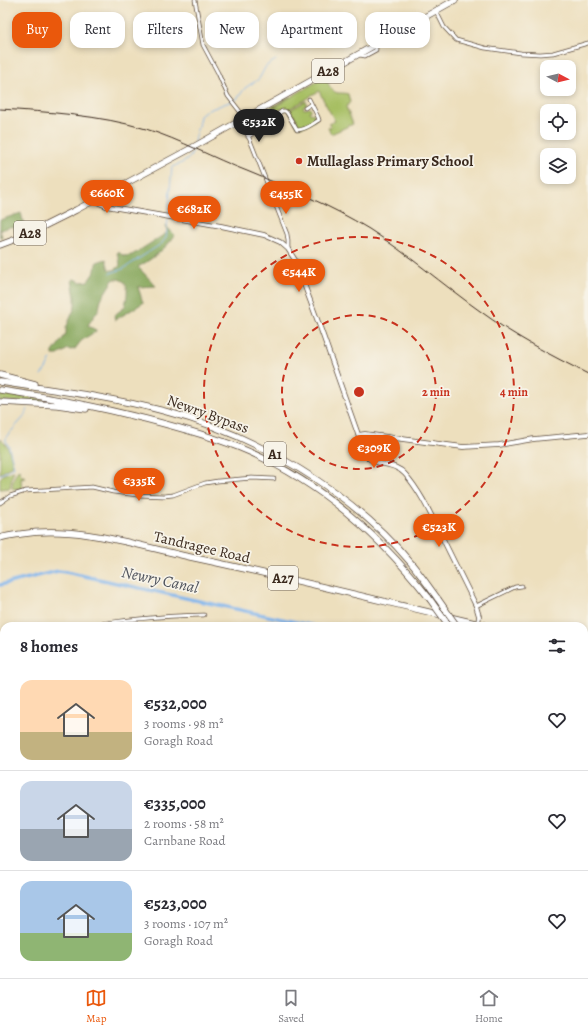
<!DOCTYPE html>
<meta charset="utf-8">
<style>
body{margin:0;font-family:Alegreya,serif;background:#f2f2f3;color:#2b2b33;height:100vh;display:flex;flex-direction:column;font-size:15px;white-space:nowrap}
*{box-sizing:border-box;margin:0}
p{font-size:13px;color:#7c7c81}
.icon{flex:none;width:22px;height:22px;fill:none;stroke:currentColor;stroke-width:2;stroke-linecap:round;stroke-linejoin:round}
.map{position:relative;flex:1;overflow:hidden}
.sheet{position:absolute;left:0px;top:622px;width:588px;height:356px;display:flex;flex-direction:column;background:#fff;border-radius:12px 12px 0 0;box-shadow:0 2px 6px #0003}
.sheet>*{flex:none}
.top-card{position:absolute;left:12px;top:12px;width:564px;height:36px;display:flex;gap:8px}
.needle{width:26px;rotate:97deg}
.controls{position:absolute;left:540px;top:60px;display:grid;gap:8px}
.controls a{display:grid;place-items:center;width:36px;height:36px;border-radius:8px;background:#fff;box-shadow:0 2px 6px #0003;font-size:20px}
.price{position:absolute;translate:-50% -34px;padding:0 9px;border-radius:14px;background:#ea580c;color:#fff;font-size:13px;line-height:26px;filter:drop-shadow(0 1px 2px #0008)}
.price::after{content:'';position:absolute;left:50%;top:24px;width:12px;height:9px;margin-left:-6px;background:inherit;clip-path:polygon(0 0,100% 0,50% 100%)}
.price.active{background:#222;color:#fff}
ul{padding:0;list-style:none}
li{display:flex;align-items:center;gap:12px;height:100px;padding:0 20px}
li+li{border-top:1px solid #e1e1e2}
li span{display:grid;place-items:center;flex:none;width:112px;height:80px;border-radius:12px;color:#555}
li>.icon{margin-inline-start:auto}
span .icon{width:48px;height:48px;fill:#fffc;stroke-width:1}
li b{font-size:17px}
h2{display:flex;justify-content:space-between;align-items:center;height:48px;padding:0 20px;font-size:17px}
.chip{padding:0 14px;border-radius:12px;background:#fff;box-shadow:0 2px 6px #0003;font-size:14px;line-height:36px}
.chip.active{background:#ea580c;color:#fff}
.menu{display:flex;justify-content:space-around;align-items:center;height:56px;border-top:1px solid #e1e1e2;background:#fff;font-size:11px;color:#7c7c81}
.menu a{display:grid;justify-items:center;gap:2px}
.menu .active{color:#ea580c}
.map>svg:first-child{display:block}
.green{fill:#a7bf64;stroke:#717441}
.forest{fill:#85a65a;stroke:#60683c}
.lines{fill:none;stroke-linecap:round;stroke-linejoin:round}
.stream{stroke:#7db3ec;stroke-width:1}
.canal{stroke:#7db3ec;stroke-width:3.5}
.river{stroke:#7db3ec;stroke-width:6}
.street-casing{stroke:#564536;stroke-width:4.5}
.secondary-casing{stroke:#564536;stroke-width:5.5}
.highway-casing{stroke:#564536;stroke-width:7}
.street{stroke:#fff;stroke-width:3}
.secondary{stroke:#fff;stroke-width:4}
.highway{stroke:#fff;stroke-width:5.5}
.rail{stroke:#3b2a1e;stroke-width:1}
.highway-bridge-casing{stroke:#564536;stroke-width:7;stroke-linecap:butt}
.highway-bridge{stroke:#fff;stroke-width:5.5}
.ring{fill:none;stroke:#c8321e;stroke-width:2;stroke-dasharray:7 5}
.poi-dot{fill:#c8321e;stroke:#f7f3e8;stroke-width:1.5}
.labels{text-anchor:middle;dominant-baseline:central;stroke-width:3.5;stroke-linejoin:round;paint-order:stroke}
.shield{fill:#f7f3e8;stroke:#73665b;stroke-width:1}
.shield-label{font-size:14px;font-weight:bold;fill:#3b2a1e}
.poi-label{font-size:15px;font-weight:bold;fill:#3b2a1e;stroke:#f7f3e8;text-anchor:start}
.street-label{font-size:15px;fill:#3b2a1e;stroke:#f7f3e8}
.water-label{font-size:16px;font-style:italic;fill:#4f535c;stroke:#f7f3e8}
.centre{fill:#c8321e;stroke:#f7f3e8;stroke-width:2}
.ring-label{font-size:12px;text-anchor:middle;font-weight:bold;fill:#c8321e;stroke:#f7f3e8;stroke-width:3.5;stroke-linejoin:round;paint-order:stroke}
</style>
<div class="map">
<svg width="588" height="978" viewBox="0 0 588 978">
<rect width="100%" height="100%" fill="#f7f3e8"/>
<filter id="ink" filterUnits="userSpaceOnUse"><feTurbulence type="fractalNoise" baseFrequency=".025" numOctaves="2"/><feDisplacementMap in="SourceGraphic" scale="8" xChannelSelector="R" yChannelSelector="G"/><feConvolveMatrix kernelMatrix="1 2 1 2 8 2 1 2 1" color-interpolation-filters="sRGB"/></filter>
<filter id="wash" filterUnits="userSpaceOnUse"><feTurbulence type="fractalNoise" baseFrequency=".012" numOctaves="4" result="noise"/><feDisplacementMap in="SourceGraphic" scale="16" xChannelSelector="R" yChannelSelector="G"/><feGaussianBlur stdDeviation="0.9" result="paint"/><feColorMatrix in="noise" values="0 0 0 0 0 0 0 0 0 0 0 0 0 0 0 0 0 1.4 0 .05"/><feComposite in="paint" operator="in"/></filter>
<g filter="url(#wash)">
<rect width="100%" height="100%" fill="#eddfbd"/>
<path class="green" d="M325,77C328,83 331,92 338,93C341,93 345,93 348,94L350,102L346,107L353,124L331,134L328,128L331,127L329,124L335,121L326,105L319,91L310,96V97L287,110L281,109L277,111L249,132L247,128L289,98Z
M290,96L246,127L247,122L250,119Z
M306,101L307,105L303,107L304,109L310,108L312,110L309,111L311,114L313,113L316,117C313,123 305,127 298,127L295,122L297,121L294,115L292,116L288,111Z
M0,393L60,403L0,401Z
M1,439C9,445 11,456 13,465L0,474V440Z
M19,469L21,476H24L25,478L21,479L22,488L14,489L12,488C13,480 14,475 19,469Z
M14,471L12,476L10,488L0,489V478L4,474Z"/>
<path class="forest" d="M21,213L26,232L16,235L13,226L0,230L2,237H0V220Z
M166,226L175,235C166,249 152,259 138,267L156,286L138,287L143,303L115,320L114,316C117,312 121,311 124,307C126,305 125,304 126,301C128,290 129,279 115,279L113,280L101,299L99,309L88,325V326L96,330V331L81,341L75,349L71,350L68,349L58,355H53V352L66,334V328L75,307V297L72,280L74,279L81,282L88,281L95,271L96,264L97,262L106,259L109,270C113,271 118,269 120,265L119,258L117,254L118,252L124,256L132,255L165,234L167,232Z"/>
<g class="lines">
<path class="stream" d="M194,143L195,136L198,127L200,116L206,111L237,99L245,88L259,79L266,66L276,60
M168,215L172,167C181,163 191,161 193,150
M110,273L123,269L161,244L166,238L168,218
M41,375L46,369L51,359
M0,475L14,467L9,447L6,441V437L24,417L28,407"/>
<path class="canal" d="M0,585L58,571L66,572L314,626
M584,664L588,665"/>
<path class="river" d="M584,678L588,680
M0,730L4,729"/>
</g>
</g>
<g filter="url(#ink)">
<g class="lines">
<defs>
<path id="street" d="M195,0L203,45L218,73L228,96L245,118
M436,11L444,27L456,40L485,48L521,53L540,54L553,53L588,43
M392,36L399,38L413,31L415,27L413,23
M360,55L365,56L376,50V45
M305,108L311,104
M241,121L250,140L287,234L288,241V249
M248,137L282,111H285L287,113L297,130C306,130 312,124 319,120L318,117L309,99
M0,503L10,496L26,491L92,487L113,492L137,495L164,496L173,495L205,483L218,481L252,478L274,479
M476,606L515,587L522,586
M91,626C129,618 165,616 204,615
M0,645L4,644
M0,848L4,847
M0,851L4,865
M0,899L4,893"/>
<path id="secondary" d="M96,200L99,203L106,206L221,226L264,235L280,242L288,249L295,260L320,327L365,454C373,467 394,461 405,474C421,492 431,515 442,537C453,560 465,583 476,606L479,616L478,624
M358,435L365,434L432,443L463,447L499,445L534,439L588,434"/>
<path id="highway" d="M0,245L24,236L76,210L188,150L455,0
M0,375L35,384
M0,382C55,390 111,397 164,411C255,434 351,491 411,563C421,575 429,587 438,599
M0,390C49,397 98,407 146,419C177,427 208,435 238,447C315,478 378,533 429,598
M0,402L57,405L86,409
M0,538C6,536 14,535 21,534C78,525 135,545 190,557C290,578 389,603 488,626
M584,647H588
M522,978L523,974
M529,978L530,974"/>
</defs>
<use href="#street" class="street-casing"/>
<use href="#secondary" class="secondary-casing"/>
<use href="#highway" class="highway-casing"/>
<use href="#street" class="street"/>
<use href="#secondary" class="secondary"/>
<use href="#highway" class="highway"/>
<path class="rail" d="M0,109C49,112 99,115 146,129C181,140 213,158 247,171C288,188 330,205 369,229C408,254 442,284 480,311C514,336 550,355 588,374"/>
<defs>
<path id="highway-bridge" d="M429,598L449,626
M438,599L457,626"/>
</defs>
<use href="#highway-bridge" class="highway-bridge-casing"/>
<use href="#highway-bridge" class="highway-bridge"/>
</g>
</g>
<g class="ring">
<circle cx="359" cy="392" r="77"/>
<circle cx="359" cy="392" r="155"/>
</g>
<circle class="poi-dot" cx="299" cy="161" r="4"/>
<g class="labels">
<g class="shield">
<rect x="312" y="59" width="32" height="24" rx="3"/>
<rect x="14" y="221" width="32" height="24" rx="3"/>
<rect x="264" y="442" width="22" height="24" rx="3"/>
<rect x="268" y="566" width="30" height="24" rx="3"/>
</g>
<g class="shield-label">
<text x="328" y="71">A28</text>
<text x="30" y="233">A28</text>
<text x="275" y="454">A1</text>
<text x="283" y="578">A27</text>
</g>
<g class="poi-label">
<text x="307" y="161">Mullaglass Primary School</text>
</g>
<g class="street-label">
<text transform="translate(208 414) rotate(20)">Newry Bypass</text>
<text transform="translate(202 547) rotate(13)">Tandragee Road</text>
</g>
<g class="water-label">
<text transform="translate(160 580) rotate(12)">Newry Canal</text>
</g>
</g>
<circle cx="359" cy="392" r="6" class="centre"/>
<g class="ring-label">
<text x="436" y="396">2 min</text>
<text x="514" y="396">4 min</text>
</g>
</svg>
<div class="controls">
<a><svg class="needle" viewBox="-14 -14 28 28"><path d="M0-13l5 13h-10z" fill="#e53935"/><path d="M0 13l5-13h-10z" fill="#7c7c81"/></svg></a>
<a><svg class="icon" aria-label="locate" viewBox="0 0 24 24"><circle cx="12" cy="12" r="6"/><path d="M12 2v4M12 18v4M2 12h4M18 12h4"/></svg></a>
<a><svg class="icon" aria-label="layers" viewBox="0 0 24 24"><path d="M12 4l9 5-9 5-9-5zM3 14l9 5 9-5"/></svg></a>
</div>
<b class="price active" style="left:259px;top:143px">€532K</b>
<b class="price" style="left:107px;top:214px">€660K</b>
<b class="price" style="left:286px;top:215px">€455K</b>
<b class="price" style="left:194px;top:230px">€682K</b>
<b class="price" style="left:299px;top:293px">€544K</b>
<b class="price" style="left:374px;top:469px">€309K</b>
<b class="price" style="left:139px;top:502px">€335K</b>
<b class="price" style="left:439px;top:548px">€523K</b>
<div class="top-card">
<a class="chip active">Buy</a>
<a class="chip">Rent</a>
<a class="chip">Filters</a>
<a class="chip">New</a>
<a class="chip">Apartment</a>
<a class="chip">House</a>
</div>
<section class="sheet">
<h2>8 homes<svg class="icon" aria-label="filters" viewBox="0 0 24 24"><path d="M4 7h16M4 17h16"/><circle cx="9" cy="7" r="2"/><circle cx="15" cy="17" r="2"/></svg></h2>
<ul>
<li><span style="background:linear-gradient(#ffd9b3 65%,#c2b280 0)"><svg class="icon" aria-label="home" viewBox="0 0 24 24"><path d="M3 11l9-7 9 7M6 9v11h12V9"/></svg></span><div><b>€532,000</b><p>3 rooms · 98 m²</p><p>Goragh Road</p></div><svg class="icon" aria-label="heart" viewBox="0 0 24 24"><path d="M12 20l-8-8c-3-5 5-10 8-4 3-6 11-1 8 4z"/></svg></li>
<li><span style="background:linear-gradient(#c9d6e8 60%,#9aa5b1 0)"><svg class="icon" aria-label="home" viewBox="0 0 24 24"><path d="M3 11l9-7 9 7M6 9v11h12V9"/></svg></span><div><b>€335,000</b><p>2 rooms · 58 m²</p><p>Carnbane Road</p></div><svg class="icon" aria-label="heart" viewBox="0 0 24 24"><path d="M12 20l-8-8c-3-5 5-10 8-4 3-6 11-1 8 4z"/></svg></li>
<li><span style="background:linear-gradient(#a9c7e8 65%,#8fb573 0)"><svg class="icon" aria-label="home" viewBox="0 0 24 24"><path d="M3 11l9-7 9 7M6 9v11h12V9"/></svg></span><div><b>€523,000</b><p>3 rooms · 107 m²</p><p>Goragh Road</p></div><svg class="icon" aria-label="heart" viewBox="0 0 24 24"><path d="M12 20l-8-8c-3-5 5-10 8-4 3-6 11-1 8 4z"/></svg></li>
</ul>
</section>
</div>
<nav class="menu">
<a class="active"><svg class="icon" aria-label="map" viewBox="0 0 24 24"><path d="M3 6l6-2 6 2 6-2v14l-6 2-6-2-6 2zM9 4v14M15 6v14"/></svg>Map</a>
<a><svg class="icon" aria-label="saved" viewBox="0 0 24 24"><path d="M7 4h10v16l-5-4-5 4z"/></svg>Saved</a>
<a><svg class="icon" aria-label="home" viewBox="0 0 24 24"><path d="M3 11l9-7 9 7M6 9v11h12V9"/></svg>Home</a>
</nav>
